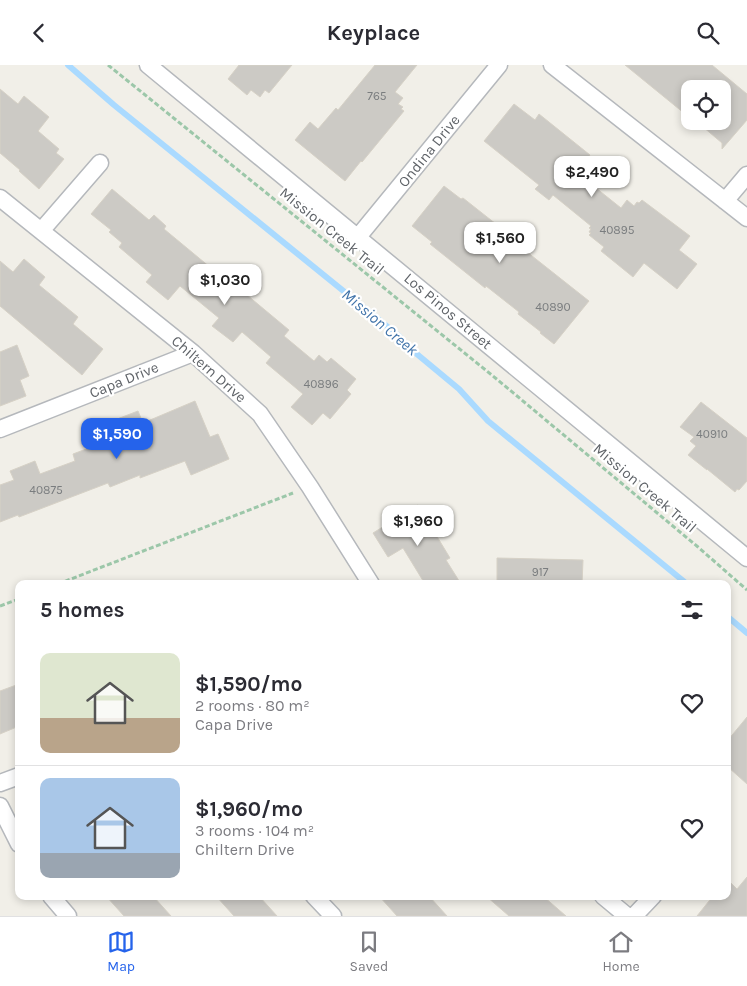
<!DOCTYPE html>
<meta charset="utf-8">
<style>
body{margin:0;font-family:Karla,sans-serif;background:#f7f7f7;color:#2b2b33;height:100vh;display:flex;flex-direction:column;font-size:19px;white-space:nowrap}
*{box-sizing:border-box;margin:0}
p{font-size:16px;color:#7c7c81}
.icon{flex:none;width:28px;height:28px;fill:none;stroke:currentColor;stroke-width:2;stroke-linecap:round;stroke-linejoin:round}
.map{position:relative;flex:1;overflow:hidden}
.details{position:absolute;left:15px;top:515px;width:716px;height:320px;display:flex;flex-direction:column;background:#fff;border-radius:10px;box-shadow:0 2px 8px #0003}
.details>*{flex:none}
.controls{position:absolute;left:681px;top:15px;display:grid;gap:10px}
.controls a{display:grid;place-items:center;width:50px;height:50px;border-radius:10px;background:#fff;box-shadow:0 2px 8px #0003;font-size:25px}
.price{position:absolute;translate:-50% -42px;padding:0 11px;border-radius:10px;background:#fff;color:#222;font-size:16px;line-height:32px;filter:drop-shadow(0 1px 2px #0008)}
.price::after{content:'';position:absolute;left:50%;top:30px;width:15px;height:11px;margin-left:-8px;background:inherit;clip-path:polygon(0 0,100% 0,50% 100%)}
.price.on{background:#2563eb;color:#fff}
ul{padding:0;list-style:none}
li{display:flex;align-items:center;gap:15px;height:125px;padding:0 25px}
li+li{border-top:1px solid #e1e1e2}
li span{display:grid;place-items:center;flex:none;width:140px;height:100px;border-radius:10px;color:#555}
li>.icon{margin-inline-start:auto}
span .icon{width:60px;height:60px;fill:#fffc;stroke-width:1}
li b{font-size:21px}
h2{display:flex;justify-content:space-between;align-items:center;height:60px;padding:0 25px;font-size:21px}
header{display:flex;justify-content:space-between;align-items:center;height:65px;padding:0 25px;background:#fff;font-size:22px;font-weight:700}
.tab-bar{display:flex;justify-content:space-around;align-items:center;height:70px;border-top:1px solid #e1e1e2;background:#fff;font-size:14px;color:#7c7c81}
.tab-bar a{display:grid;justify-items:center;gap:2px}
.tab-bar .on{color:#2563eb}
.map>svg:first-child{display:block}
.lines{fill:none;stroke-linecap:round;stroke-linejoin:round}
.stream{stroke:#aadaff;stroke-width:6}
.building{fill:#cccac5;stroke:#d6d1c6}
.street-casing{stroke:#b5b8bc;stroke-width:19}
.path{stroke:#9cc7a9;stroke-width:3;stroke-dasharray:5 2.5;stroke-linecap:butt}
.street{stroke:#fff;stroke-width:16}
.labels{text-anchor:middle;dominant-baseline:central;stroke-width:4.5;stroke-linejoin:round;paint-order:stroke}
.number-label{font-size:12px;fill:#7a7d7f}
.street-label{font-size:15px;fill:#5f6368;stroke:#fff}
.water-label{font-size:16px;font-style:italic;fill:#4174aa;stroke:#fff}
</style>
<header><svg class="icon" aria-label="back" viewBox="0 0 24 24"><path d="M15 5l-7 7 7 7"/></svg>Keyplace<svg class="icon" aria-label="search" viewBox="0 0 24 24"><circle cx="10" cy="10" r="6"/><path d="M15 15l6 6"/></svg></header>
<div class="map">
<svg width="747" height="851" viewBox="0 0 747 851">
<rect width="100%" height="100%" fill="#f1efe8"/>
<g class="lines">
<path class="stream" d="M68,0L114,40L399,271L406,280L459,324L488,356L687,519
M728,552L747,568"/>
</g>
<path class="building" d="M239,0H292L269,28L265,25L260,32L251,25L247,30L228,14Z
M375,0H417L395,27L403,33L398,39L403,42L401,44L404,46L362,97L361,96L345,116L295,75L310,57L318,64L336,43L338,45Z
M625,0H712L747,29V55L722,84V78L696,56H722V24H690V53Z
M0,24L18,39L24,31L49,52L38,66L59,84L56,88L64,94L39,124L19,106L20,105L0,88Z
M514,39L535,55L539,49L590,90L576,107L621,143L627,135L634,141L637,137L639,138L642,135L690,171L679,185L697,199L677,224L644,198L633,212L601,186L604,182L589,170L591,168L589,167L591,164L589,163L591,161L553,130L549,135L535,124L539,120L484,76Z
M444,121L461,134L463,133L482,148L524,181L522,183L589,236L554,279L540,268L541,267L518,249L519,247L486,221L485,223L430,179L432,177L412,161Z
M112,124L149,155L154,150L166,161L164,164L234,222L235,220L289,265L284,271L314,296L319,290L327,297L331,293L356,314L347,325L351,329L330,354L323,348L312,360L291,342L303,329L266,298L271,292L242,267L233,277L212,261L219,253L180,221L168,235L146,217L152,210L119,182L122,178L109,167L111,165L91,149Z
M24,194L45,212L39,220L78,252L73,259L103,284L82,310L0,241V196L13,207Z
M17,280L29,311L20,315L26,331L0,341V287Z
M195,336L210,372L218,369L229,394L191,410L185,396L140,413V410L110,422L108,418L19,452L18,450L0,457V420L14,415L10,406L35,396L40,409L75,396L73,389L118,372L112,356L138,346L143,358Z
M701,337L747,373V416L739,425L737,424L735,427L707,404V405L688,390L696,381L690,376L694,372L680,362Z
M418,440L450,493L446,495L461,519H425L403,483L388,492L373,468Z
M497,493L583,495L582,519H497Z
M19,619V661L0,669V626Z
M747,652V719L728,702V675Z
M747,812V851H697L713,831H728V815L737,824Z
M106,831H153L171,851H124Z
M216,831H259L277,851H234Z
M379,831H429L447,851H397Z
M486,831H543L566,851H509Z"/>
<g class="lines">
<defs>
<path id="street" d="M148,0L747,493
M552,0L747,153
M0,133L193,288L260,349L310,422L371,519
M725,136L747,110
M41,166L100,98
M358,172L499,0
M0,364L193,288
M0,718L19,711
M0,741L19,779
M51,831L68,851
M314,831L333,851
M603,831L627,851
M634,851L653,831"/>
</defs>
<use href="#street" class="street-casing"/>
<path class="path" d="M108,0L493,311L698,482L747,525
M58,519L293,428
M0,541L19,534"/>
<use href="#street" class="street"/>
</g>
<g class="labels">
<g class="number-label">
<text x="377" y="31">765</text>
<text x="617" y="165">40895</text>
<text x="553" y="242">40890</text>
<text x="321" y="319">40896</text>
<text x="712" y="369">40910</text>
<text x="46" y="425">40875</text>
<text x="540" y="507">917</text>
</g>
<g class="street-label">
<text transform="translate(429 86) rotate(-51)">Ondina Drive</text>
<text transform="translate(332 166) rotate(39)">Mission Creek Trail</text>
<text transform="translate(448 246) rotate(40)">Los Pinos Street</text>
<text transform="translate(209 304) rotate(41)">Chiltern Drive</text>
<text transform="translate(124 315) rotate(-22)">Capa Drive</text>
<text transform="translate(645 423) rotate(40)">Mission Creek Trail</text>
</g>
<g class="water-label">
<text transform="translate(380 257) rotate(40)">Mission Creek</text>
</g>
</g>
</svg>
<div class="controls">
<a><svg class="icon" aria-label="locate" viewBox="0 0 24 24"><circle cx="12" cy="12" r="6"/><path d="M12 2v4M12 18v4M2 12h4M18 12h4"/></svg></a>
</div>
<b class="price" style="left:592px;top:133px">$2,490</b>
<b class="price" style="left:500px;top:199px">$1,560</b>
<b class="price" style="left:225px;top:241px">$1,030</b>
<b class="price on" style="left:117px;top:395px">$1,590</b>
<b class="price" style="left:418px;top:482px">$1,960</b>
<section class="details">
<h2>5 homes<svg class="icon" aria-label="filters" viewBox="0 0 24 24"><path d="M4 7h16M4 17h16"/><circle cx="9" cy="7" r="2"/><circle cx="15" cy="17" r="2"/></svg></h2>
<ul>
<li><span style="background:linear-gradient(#dfe7d0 65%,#b9a48a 0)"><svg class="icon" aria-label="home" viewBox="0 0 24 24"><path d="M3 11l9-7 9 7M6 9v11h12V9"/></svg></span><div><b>$1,590/mo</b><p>2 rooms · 80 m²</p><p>Capa Drive</p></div><svg class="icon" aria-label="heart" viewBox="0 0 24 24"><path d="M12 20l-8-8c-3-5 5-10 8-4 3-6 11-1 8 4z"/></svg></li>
<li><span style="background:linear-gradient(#a9c7e8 75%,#9aa5b1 0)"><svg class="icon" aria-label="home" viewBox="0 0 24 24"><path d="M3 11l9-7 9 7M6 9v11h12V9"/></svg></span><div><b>$1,960/mo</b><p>3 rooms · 104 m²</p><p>Chiltern Drive</p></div><svg class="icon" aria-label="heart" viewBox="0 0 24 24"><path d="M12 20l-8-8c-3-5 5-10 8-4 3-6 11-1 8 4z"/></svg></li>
</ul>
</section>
</div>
<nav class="tab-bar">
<a class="on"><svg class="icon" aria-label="map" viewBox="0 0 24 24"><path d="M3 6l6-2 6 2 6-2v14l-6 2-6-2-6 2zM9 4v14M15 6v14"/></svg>Map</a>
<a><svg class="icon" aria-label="saved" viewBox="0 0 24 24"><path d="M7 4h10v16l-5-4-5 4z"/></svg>Saved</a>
<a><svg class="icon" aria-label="home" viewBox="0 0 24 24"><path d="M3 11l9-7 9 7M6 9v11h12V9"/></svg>Home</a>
</nav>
